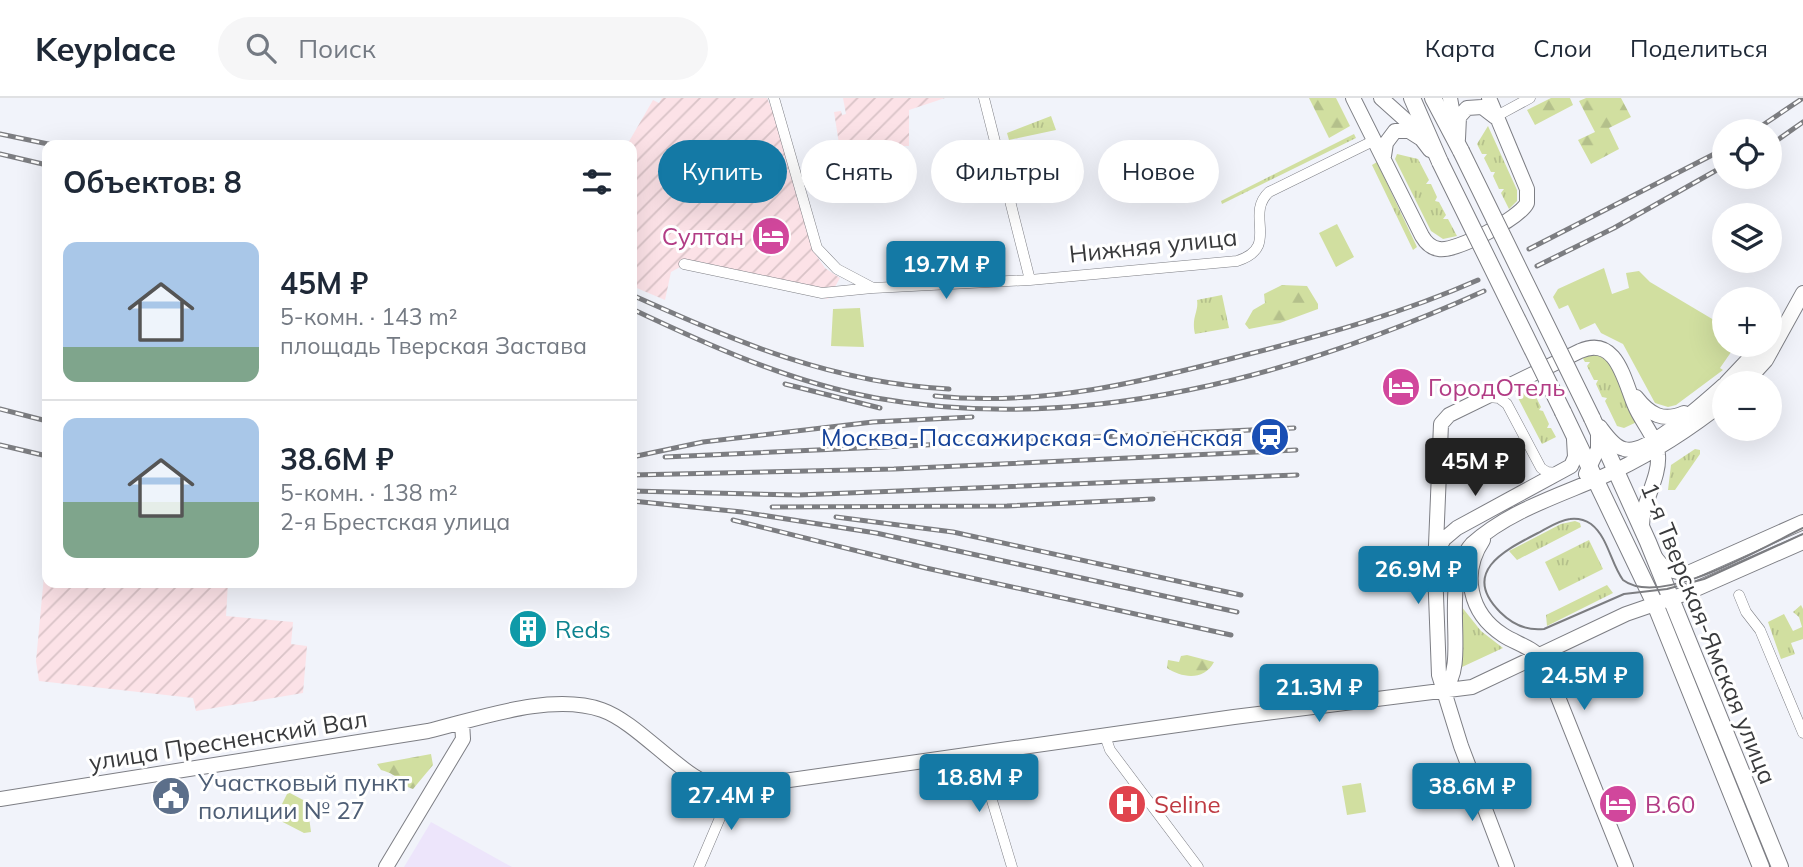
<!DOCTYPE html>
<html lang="ru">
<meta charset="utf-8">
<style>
body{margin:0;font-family:Mulish,sans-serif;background:#f6f6f7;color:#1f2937;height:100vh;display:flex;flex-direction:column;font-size:26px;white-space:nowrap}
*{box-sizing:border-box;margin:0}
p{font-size:23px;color:#747a83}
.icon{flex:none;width:38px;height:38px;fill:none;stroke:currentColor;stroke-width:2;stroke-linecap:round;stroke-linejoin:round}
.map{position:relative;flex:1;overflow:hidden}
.panel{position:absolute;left:42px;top:42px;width:595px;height:448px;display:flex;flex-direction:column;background:#fff;border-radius:14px;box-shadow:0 7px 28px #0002}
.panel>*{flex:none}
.banner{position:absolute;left:658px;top:42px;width:665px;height:63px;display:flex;gap:14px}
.tools{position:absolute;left:1712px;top:21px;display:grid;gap:14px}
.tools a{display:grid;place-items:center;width:70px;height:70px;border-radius:50%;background:#fff;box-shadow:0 7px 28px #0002;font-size:35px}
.price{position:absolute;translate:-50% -60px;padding:0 16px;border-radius:7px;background:#1479a5;color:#fff;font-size:23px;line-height:46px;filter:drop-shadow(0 2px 4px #0008)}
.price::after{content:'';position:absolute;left:50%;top:42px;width:21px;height:16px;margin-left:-10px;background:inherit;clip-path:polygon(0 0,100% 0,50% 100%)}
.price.current{background:#222;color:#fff}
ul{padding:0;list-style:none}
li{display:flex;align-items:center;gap:21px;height:175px;padding:0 21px}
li+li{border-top:2px solid #e0e1e3}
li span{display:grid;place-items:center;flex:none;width:196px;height:140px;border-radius:14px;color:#555}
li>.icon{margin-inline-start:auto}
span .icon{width:84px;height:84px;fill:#fffc;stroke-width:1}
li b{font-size:30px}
h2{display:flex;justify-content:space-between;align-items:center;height:84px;padding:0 21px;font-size:30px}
.chip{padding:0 24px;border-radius:32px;background:#fff;box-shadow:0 7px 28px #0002;font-size:24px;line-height:63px}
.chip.current{background:#1479a5;color:#fff}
header{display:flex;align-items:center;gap:42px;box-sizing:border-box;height:98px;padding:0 35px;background:#fff;border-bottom:2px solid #e0e1e3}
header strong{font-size:33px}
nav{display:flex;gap:38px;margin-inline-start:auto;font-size:24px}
.search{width:490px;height:63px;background:#f6f6f7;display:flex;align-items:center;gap:18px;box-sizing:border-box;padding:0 24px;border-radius:38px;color:#747a83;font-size:26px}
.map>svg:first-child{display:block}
.industrial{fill:url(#industrial-furrows)}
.medical{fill:#ede5fb}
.grass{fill:url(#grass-tufts)}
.forest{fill:url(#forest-firs)}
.green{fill:#d1dfa0}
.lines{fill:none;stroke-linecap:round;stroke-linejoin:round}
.street-casing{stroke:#7d7e84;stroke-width:11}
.secondary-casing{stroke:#7d7e84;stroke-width:16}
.primary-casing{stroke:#7d7e84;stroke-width:18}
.street{stroke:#fff;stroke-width:10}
.secondary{stroke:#fff;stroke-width:14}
.primary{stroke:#fff;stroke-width:16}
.tram{stroke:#7c7d81;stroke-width:2}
.rail-casing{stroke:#7c7d81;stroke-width:5}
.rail{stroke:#fff;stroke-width:2.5;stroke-dasharray:8;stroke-linecap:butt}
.primary-bridge-casing{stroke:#7d7e84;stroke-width:18;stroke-linecap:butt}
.primary-bridge{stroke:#fff;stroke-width:16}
.labels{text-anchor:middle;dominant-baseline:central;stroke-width:6;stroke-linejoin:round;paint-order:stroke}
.hotel-label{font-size:24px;fill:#b23c85;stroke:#fff;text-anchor:start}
.street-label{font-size:24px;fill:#393a3c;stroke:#fff}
.transit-label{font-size:24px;fill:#164399;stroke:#fff;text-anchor:end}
.culture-label{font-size:24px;fill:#0d838f;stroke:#fff;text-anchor:start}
.service-label{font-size:24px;fill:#4e5e75;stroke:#fff;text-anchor:start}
.health-label{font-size:24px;fill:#be3a42;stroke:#fff;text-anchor:start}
</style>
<header>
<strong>Keyplace</strong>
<div class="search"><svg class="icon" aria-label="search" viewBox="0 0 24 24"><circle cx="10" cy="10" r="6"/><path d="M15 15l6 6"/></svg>Поиск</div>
<nav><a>Карта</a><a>Слои</a><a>Поделиться</a></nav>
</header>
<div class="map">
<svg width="1803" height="769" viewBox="0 0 1803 769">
<defs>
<pattern id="industrial-furrows" width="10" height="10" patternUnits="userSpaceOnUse" patternTransform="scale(1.75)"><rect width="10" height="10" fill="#fce2e7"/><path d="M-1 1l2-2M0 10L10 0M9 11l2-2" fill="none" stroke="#d9c3c7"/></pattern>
<pattern id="grass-tufts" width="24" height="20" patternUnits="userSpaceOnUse" patternTransform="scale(1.75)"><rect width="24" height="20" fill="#d1dfa0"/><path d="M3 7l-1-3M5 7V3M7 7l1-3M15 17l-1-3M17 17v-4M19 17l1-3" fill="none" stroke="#b4c08b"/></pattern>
<pattern id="forest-firs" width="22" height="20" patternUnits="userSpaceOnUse" patternTransform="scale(1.75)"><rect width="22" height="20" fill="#d1dfa0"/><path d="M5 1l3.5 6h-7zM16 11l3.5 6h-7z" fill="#b4c08b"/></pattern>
</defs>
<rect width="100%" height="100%" fill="#f1f3fa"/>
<path class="industrial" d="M662,0H767L776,21L812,151L825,170L840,180L828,201L682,168L671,174L665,202L632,188V47H627L653,2L659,5Z
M843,0H945L909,12V48H863L840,52L834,14L841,13L842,17L846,16Z
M47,446V485H228L226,518L293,524L291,546L307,548L303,595L196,613L193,600L39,583L36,563Z"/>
<path class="medical" d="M431,724L512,769H404Z"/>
<path class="grass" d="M1051,18L1056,32L1009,42L1007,35Z
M1488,28L1517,92V103L1509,111L1501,95L1504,91H1499L1493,78L1495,74H1491L1484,60L1487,56H1482L1477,46Z
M1354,36L1356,40L1222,106L1221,103Z
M1397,56L1418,61L1429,82L1426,86H1431L1437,99L1435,103L1439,104L1446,117L1443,121H1448L1457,138L1443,141L1431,133L1395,61Z
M1377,64L1417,149L1413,152L1372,67Z
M1222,197L1229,230L1195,236C1191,219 1199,214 1197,202Z
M1595,255L1610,265L1639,323L1624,330L1617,328L1605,303L1607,300L1602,299L1596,286L1598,282H1594L1587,268L1590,264H1585L1582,259Z
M1532,291L1530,295H1534L1541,309L1539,312L1543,313L1549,326L1547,330H1551L1556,339L1542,346L1517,298Z
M1695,351L1700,352V356L1675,392H1668L1671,367Z
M1575,423L1580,425L1581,429L1517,462L1509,453L1561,426Z
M1589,442L1603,471L1559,493L1545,464Z
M1607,487L1613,495L1547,528L1546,517Z
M1801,507L1803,511V541L1791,545L1795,556L1781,561L1768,524L1784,516L1793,533L1802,529L1799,519L1793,514Z
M1461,508L1481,533L1503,550L1462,569Z"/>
<path class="forest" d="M1309,0H1336L1350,28L1329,40Z
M1551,0H1570L1573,7L1535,27L1527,12Z
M1586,0H1621L1631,19L1609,30L1619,51L1591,66L1578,42L1595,34L1579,3Z
M1282,187L1307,188L1318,206V211L1280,225L1249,231L1245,226L1253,212L1265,205L1264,196Z
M1187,557L1214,564C1204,583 1182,580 1167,570L1168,562L1179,564L1181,558Z
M431,656L433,667L413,691C401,688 401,677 381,672L377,666Z"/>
<path class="green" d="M1337,126L1354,159L1336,169L1319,135Z
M1604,170L1612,196L1629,190L1626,175L1639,173L1650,184L1724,228V247H1736L1720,270L1723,272L1676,307L1668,309L1655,305L1623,246L1601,235L1595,225L1580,232L1568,207L1559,211L1553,199L1558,191Z
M860,210L864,249L831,248L833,211Z
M1361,685L1366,714L1347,717L1342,688Z
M288,694L307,704L311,734L304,735L275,720Z"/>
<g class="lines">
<defs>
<path id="street" d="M774,0L817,150L837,171L873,190L1030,182L1237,163C1281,149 1244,117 1269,94L1373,43
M984,0L1030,182
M1495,19L1530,0
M684,166L822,195L872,190
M1488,299L1499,300L1507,306L1541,370L1547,374L1557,375
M1739,497L1746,514L1760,532L1803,635
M1105,638L1110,652L1198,769
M978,656L1012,769
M699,769L725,708L727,691"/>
<path id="secondary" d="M1353,0L1422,138C1426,145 1431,150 1439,151C1456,154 1520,120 1527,105V91L1489,0
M1381,0L1410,26L1430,52
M1450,0L1455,28
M1458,41L1459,19L1467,10L1482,9L1495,19
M1384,58L1386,45L1395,33H1409L1420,40
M1726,285L1762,247
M1745,285L1766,262L1803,195
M1636,299C1650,317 1663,324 1684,315
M1600,329C1606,337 1614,349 1624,351C1646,358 1707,302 1724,287
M1586,376L1598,351V333
M1483,442C1461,475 1469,515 1503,537C1517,546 1535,550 1544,564L1626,769
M1436,454L1444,441L1457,430L1571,368L1575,359L1574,341
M1655,459L1665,471L1686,476L1803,424
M1444,591C1471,566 1437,485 1472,446C1512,410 1568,395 1615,373C1654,354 1690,331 1724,304
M0,701L428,633C478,621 551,594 602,612C642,626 689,690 727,691L1234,619L1472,589L1626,516L1687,495L1803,444
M386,769L463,641L462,624
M1507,769L1461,648L1439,577L1435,471L1441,326L1449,317L1580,253C1617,237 1624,283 1635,308C1641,323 1657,340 1658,357C1660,381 1641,405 1642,430"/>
<path id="primary" d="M1412,0L1440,64
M1433,0L1461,53
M1563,314L1655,506L1761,769
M1592,320L1648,444L1780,769"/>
</defs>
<use href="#street" class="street-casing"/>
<use href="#secondary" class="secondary-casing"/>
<use href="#primary" class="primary-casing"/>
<use href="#street" class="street"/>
<use href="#secondary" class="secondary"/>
<use href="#primary" class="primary"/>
<path class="tram" d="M1803,430C1765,448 1661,511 1623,482C1611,466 1608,439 1591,426C1585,422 1578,420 1570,421C1559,422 1546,431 1536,436C1503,453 1461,475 1500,514C1512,526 1527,533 1544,531L1624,496L1667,491L1704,481L1803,436"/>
<defs>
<path id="rail" d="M1754,33L1803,0
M0,36L53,47
M1769,48L1803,24
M0,56L47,67
M1529,151L1724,51
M1537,168L1614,130L1724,68
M632,197C737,244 832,285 949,291
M632,211C710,248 790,284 876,300C1084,337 1295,278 1484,193
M785,286L880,310
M935,298C1041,309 1143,284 1245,257C1324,237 1403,215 1478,182
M0,311L47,323
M0,347L47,358
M632,359L703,344L873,324L972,319
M665,359L1294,330
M632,377L894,371L1296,352
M632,393L798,397L1297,377
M632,403L742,414L876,435L1237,514
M772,409L1007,408L1153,401
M836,419L953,434L1241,497
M733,422L926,470L1231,537"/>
</defs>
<use href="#rail" class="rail-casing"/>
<use href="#rail" class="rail"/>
<defs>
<path id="primary-bridge" d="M1461,53L1592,320
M1440,64L1563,314"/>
</defs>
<use href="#primary-bridge" class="primary-bridge-casing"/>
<use href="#primary-bridge" class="primary-bridge"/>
</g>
<defs>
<symbol id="hotel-disc" viewBox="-11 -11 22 22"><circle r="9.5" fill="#d1479c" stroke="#fff"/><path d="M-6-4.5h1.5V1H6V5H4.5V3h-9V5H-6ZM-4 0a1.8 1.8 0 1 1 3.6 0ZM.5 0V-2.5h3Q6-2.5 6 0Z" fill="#fff"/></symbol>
<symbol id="station-disc" viewBox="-11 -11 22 22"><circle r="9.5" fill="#1a4fb4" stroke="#fff"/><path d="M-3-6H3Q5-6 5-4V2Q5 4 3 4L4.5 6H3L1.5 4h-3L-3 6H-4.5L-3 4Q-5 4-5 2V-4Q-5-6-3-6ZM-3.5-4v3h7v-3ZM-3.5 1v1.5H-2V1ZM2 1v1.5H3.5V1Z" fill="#fff"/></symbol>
<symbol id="building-disc" viewBox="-11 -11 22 22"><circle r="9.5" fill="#0f9aa8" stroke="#fff"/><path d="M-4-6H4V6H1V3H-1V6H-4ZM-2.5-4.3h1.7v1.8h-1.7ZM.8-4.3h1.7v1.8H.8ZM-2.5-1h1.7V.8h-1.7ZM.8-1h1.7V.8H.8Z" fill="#fff"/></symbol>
<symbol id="civic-disc" viewBox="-11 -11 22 22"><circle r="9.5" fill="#5c6f8a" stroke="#fff"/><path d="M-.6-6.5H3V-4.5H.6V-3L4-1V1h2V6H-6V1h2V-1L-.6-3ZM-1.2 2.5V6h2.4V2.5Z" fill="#fff"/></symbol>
<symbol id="hospital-disc" viewBox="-11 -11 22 22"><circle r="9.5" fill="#e0444e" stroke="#fff"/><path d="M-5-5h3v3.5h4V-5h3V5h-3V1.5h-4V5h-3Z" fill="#fff"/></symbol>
</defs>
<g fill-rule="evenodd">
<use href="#hotel-disc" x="749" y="116" width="44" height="44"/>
<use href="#hotel-disc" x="1379" y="267" width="44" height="44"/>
<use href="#station-disc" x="1248" y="317" width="44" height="44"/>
<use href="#building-disc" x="506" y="509" width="44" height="44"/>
<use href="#civic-disc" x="149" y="676" width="44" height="44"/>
<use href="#hospital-disc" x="1105" y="684" width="44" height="44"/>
<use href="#hotel-disc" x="1596" y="684" width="44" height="44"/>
</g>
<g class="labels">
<g class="hotel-label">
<text x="744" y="138" text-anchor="end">Султан</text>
<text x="1428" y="289">ГородОтель</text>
<text x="1645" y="706">B.60</text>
</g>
<g class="street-label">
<text transform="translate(1153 147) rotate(-6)">Нижняя улица</text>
<text transform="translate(1709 535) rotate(68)">1-я Тверская-Ямская улица</text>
<text transform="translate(228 642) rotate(-9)">улица Пресненский Вал</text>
</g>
<g class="transit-label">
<text x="1243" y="339">Москва-Пассажирская-Смоленская</text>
</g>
<g class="culture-label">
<text x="555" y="531">Reds</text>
</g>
<g class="service-label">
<text x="198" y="684">Участковый пункт<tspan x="198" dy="28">полиции № 27</tspan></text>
</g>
<g class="health-label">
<text x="1154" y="706">Seline</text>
</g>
</g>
</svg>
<div class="tools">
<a><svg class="icon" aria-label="locate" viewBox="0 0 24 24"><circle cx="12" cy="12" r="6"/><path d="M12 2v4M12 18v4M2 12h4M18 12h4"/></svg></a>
<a><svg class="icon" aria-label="layers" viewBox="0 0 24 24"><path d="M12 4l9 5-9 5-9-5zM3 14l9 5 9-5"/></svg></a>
<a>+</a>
<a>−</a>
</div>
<b class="price" style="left:946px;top:203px">19.7M ₽</b>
<b class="price current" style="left:1475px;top:400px">45M ₽</b>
<b class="price" style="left:1418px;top:508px">26.9M ₽</b>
<b class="price" style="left:1584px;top:614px">24.5M ₽</b>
<b class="price" style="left:1319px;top:626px">21.3M ₽</b>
<b class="price" style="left:979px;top:716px">18.8M ₽</b>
<b class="price" style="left:1472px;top:725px">38.6M ₽</b>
<b class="price" style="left:731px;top:734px">27.4M ₽</b>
<div class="banner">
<a class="chip current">Купить</a>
<a class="chip">Снять</a>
<a class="chip">Фильтры</a>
<a class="chip">Новое</a>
</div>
<section class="panel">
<h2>Объектов: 8<svg class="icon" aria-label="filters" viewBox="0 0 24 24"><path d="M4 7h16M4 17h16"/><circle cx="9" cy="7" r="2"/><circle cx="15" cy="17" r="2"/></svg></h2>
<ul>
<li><span style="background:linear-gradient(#a9c7e8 75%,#7fa58c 0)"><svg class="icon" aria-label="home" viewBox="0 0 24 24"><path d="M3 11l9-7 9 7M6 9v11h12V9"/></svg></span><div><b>45M ₽</b><p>5-комн. · 143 m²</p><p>площадь Тверская Застава</p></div></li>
<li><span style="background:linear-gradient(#a9c7e8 60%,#7fa58c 0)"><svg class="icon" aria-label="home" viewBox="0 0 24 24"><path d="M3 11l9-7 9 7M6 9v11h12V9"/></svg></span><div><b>38.6M ₽</b><p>5-комн. · 138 m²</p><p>2-я Брестская улица</p></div></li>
</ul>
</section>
</div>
